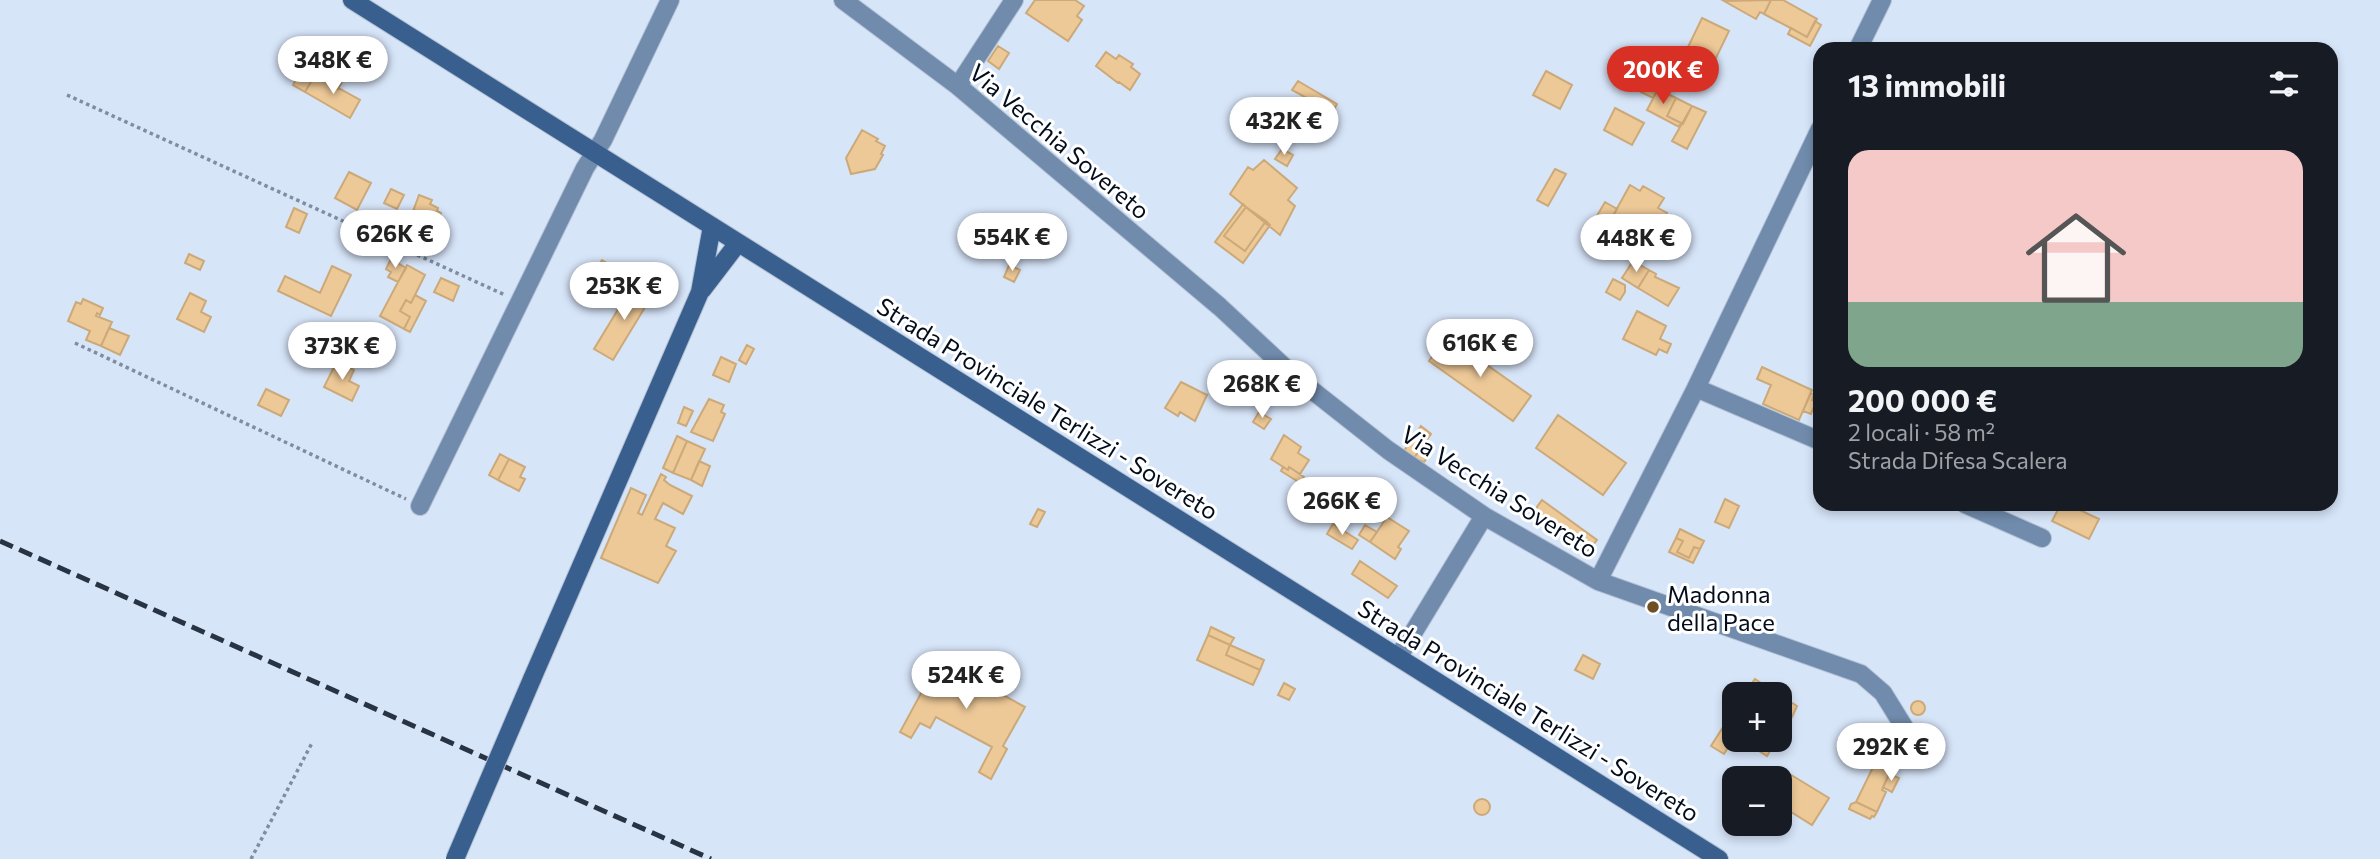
<!DOCTYPE html>
<html lang="it">
<meta charset="utf-8">
<style>
body{margin:0;font-family:Commissioner,sans-serif;background:#20242c;color:#f1f3f6;height:100vh;display:flex;flex-direction:column;font-size:26px;white-space:nowrap}
*{box-sizing:border-box;margin:0}
p{font-size:23px;color:#9ea1a6}
.icon{flex:none;width:38px;height:38px;fill:none;stroke:currentColor;stroke-width:2;stroke-linecap:round;stroke-linejoin:round}
.map{position:relative;flex:1;overflow:hidden}
.drawer{position:absolute;left:1813px;top:42px;width:525px;height:469px;display:flex;flex-direction:column;background:#171b24;border-radius:21px;box-shadow:0 4px 10px #0003}
.drawer>*{flex:none}
.tools{position:absolute;left:1722px;top:682px;display:grid;gap:14px}
.tools a{display:grid;place-items:center;width:70px;height:70px;border-radius:14px;background:#171b24;box-shadow:0 4px 10px #0003;font-size:35px}
.price{position:absolute;translate:-50% -60px;padding:0 16px;border-radius:24px;background:#fff;color:#222;font-size:23px;line-height:46px;filter:drop-shadow(0 2px 4px #0008)}
.price::after{content:'';position:absolute;left:50%;top:42px;width:21px;height:16px;margin-left:-10px;background:inherit;clip-path:polygon(0 0,100% 0,50% 100%)}
.price.current{background:#d93025;color:#fff}
ul{padding:0;list-style:none}
li{display:grid;align-content:center;gap:14px;height:371px;padding:0 35px}
li+li{border-top:2px solid #363941}
li span{display:grid;place-items:center;height:217px;border-radius:21px;color:#555}
li>.icon{margin-inline-start:auto}
span .icon{width:126px;height:126px;fill:#fffc;stroke-width:1}
li b{font-size:30px}
h2{display:flex;justify-content:space-between;align-items:center;height:84px;padding:0 35px;font-size:30px}
.map>svg:first-child{display:block}
.building{fill:#eec998;stroke:#cca978;stroke-width:2}
.lines{fill:none;stroke-linecap:round;stroke-linejoin:round}
.street-casing{stroke:#b5c2d5;stroke-width:20}
.secondary-casing{stroke:#b5c2d5;stroke-width:20}
.path{stroke:#808d9f;stroke-width:3.5;stroke-dasharray:3.5 3.5;stroke-linecap:butt}
.street{stroke:#708bac;stroke-width:18}
.secondary{stroke:#395f8e;stroke-width:18}
.rail{stroke:#283343;stroke-width:5;stroke-dasharray:14 7;stroke-linecap:butt}
.secondary-bridge-casing{stroke:#b5c2d5;stroke-width:20;stroke-linecap:butt}
.secondary-bridge{stroke:#395f8e;stroke-width:18}
.poi-dot{fill:#6e5024;stroke:#fff;stroke-width:2.5}
.labels{text-anchor:middle;dominant-baseline:central;stroke-width:6;stroke-linejoin:round;paint-order:stroke}
.street-label{font-size:24px;fill:#020c1b;stroke:#fff}
.poi-label{font-size:24px;fill:#020c1b;stroke:#fff;text-anchor:start}
</style>
<div class="map">
<svg width="2380" height="859" viewBox="0 0 2380 859">
<rect width="100%" height="100%" fill="#d7e5f9"/>
<path class="building" d="M1035,0H1075L1084,6L1077,16L1082,20L1068,41L1026,13Z
M1771,0L1764,14L1760,12L1756,19L1724,1Z
M1771,0H1783L1817,19L1807,37L1764,14Z
M1702,18L1729,31L1715,60L1688,47Z
M1815,21L1821,25L1810,46L1788,34L1791,28L1807,37Z
M998,46L1009,53L999,69L988,61Z
M1106,52L1116,59L1119,55L1133,64L1131,67L1140,74L1130,90L1119,82L1118,83L1096,66Z
M327,69L344,78L338,89L321,79Z
M301,70L314,77L305,92L293,85Z
M1546,71L1572,85L1560,109L1533,95Z
M315,75L360,100L350,118L305,92Z
M1298,81L1337,104L1321,133L1300,121L1312,101L1292,90Z
M1648,82L1658,89L1653,98L1641,92Z
M1658,89L1676,98L1667,116L1681,123L1679,127L1647,110Z
M1676,98L1692,106L1683,124L1667,116Z
M1692,106L1706,112L1687,149L1672,141Z
M1615,108L1644,123L1632,145L1604,130Z
M862,130L878,139L876,141L885,146L881,154L883,155L875,169L851,174L846,158Z
M1282,149L1293,155L1287,166L1275,159Z
M1264,160L1297,188L1288,200L1295,206L1280,235L1230,194L1248,167L1253,170Z
M1555,169L1566,174L1548,206L1537,200Z
M349,172L371,183L357,210L335,198Z
M1630,185L1640,191L1643,186L1664,198L1658,208L1667,213L1661,224L1651,218L1640,237L1610,221Z
M391,189L404,195L397,209L384,203Z
M419,195L432,200L430,204L438,208L437,211L441,213L434,231L415,224L413,228L403,224L407,212L412,214Z
M1605,202L1617,209L1606,228L1594,221Z
M1243,204L1246,207L1224,236L1245,251L1266,221L1270,225L1243,263L1215,242Z
M1246,207L1266,221L1245,251L1224,236Z
M294,208L307,214L299,233L286,227Z
M189,254L204,261L200,270L185,263Z
M391,259L406,268L398,282L388,277L391,272L386,269Z
M602,260L618,270L611,281L595,271Z
M1633,261L1649,270L1638,288L1622,278Z
M407,265L425,275L411,303L406,300L400,311L410,317L404,329L380,316Z
M1009,265L1020,270L1014,282L1004,277Z
M332,266L351,275L331,316L278,291L285,276L320,293Z
M1649,270L1656,274L1655,277L1679,288L1668,306L1638,288Z
M441,278L459,286L453,301L434,292Z
M593,279L607,288L603,296L589,287Z
M1613,279L1625,285V292L1620,300L1606,292Z
M634,283L653,294L613,360L594,349Z
M190,293L206,301L201,312L211,317L204,332L177,319Z
M415,295L426,301L410,332L404,329L410,317L400,311L406,300L411,303Z
M83,299L103,308L100,315L97,313L96,316L112,322L101,346L86,340L90,331L68,321L76,302L81,304Z
M1637,311L1666,326L1660,339L1671,344L1667,353L1659,349L1656,355L1623,339Z
M109,328L129,336L120,355L101,346Z
M1446,336L1531,396L1513,421L1429,361Z
M747,345L754,349L746,364L739,360Z
M721,357L736,364L729,382L713,375Z
M337,361L354,370L349,381L359,386L352,401L324,387Z
M1762,367L1812,390L1799,420L1763,404L1771,385L1757,379Z
M1181,382L1207,395L1195,421L1180,412L1178,416L1165,408Z
M266,389L289,400L281,416L258,405Z
M1811,393L1814,395L1812,400L1816,402L1811,414L1803,411Z
M709,399L724,405L721,412L725,414L713,441L691,432Z
M684,407L693,411L686,426L678,423Z
M1259,412L1271,419L1264,429L1253,422Z
M1558,415L1626,463L1603,495L1536,448Z
M1421,426L1431,434L1414,458L1404,451Z
M1284,435L1301,447L1298,453L1309,460L1300,474L1289,467L1288,470L1271,459Z
M677,436L687,441L673,473L663,468Z
M687,441L705,449L691,480L673,473Z
M1421,448L1426,450L1430,454L1424,462L1414,458Z
M500,454L509,459L498,480L489,475Z
M509,459L525,467L520,477L525,479L519,491L498,480Z
M699,461L710,466L702,486L691,480Z
M1283,467L1288,470L1289,467L1304,477L1300,483L1281,471Z
M661,474L666,477L664,480L670,485L692,496L683,514L663,503L655,519L675,528L666,546L676,551L658,583L601,558L631,488L646,495L638,513L642,515Z
M1725,499L1739,506L1729,528L1715,522Z
M1542,500L1597,540L1588,551L1534,511Z
M2061,504H2067L2099,519L2089,539L2052,521Z
M1038,509L1045,512L1037,527L1030,524Z
M1387,517L1409,531L1398,547L1401,549L1395,559L1370,542Z
M1333,524L1358,540L1352,549L1327,534Z
M1365,525L1377,532L1370,542L1359,535Z
M1680,529L1704,541L1700,549L1694,547L1689,558L1677,552L1683,541L1676,538Z
M1676,538L1683,541L1677,552L1689,558L1694,547L1700,549L1693,563L1669,552Z
M1360,561L1397,586L1388,598L1352,574Z
M1211,627L1234,638L1230,645L1208,635Z
M1208,635L1230,645L1226,655L1260,670L1253,685L1197,660Z
M1230,645L1264,660L1260,670L1226,655Z
M1583,655L1600,664L1593,679L1575,670Z
M939,660L1025,707L1003,746L1007,749L991,779L979,772L992,747L936,717L930,728L920,723L911,738L900,732Z
M1755,679L1779,695H1771L1765,691L1763,695H1744Z
M1284,683L1295,689L1289,700L1278,695Z
M1780,695L1797,706L1792,717L1780,709Z
M1911 708a7 7 0 1 1 14 0a7 7 0 1 1-14 0Z
M1780,709L1792,717L1780,736Z
M1734,710V738L1724,754L1711,746Z
M1742,740H1763L1773,746L1767,756Z
M1875,763L1891,770L1882,790L1886,792L1877,812L1856,802Z
M1788,773L1829,798L1812,825L1780,805V787Z
M1889,774L1899,778L1892,792L1883,787Z
M1474 807a8 8 0 1 1 16 0a8 8 0 1 1-16 0Z
M1856,802L1877,812L1874,817L1872,816L1870,819L1849,809L1851,804Z"/>
<g class="lines">
<defs>
<path id="street" d="M843,0L958,86L1220,307L1294,376L1388,450L1484,516L1598,581L1861,674L1883,693L1909,735
M1858,49L1882,0
M958,86L1014,0
M1696,388L1820,441
M1965,504L2042,538
M420,506L585,168L603,140L670,0
M1598,581L1696,388L1820,129
M1399,656L1484,516"/>
<path id="secondary" d="M352,0L1719,859
M702,290L738,243
M532,679L700,292L712,226"/>
</defs>
<use href="#street" class="street-casing"/>
<use href="#secondary" class="secondary-casing"/>
<path class="path" d="M67,95L505,295
M75,343L406,499
M251,859L312,743"/>
<use href="#street" class="street"/>
<use href="#secondary" class="secondary"/>
<path class="rail" d="M0,541L711,859"/>
<defs>
<path id="secondary-bridge" d="M455,859L532,679"/>
</defs>
<use href="#secondary-bridge" class="secondary-bridge-casing"/>
<use href="#secondary-bridge" class="secondary-bridge"/>
</g>
<circle class="poi-dot" cx="1653" cy="607" r="7"/>
<g class="labels">
<g class="street-label">
<text transform="translate(1060 141) rotate(40)">Via Vecchia Sovereto</text>
<text transform="translate(1048 408) rotate(32)">Strada Provinciale Terlizzi - Sovereto</text>
<text transform="translate(1500 491) rotate(32)">Via Vecchia Sovereto</text>
<text transform="translate(1529 710) rotate(32)">Strada Provinciale Terlizzi - Sovereto</text>
</g>
<g class="poi-label">
<text x="1667" y="593">Madonna<tspan x="1667" dy="28">della Pace</tspan></text>
</g>
</g>
</svg>
<div class="tools">
<a>+</a>
<a>−</a>
</div>
<b class="price" style="left:333px;top:96px">348K €</b>
<b class="price current" style="left:1663px;top:106px">200K €</b>
<b class="price" style="left:1284px;top:157px">432K €</b>
<b class="price" style="left:395px;top:270px">626K €</b>
<b class="price" style="left:1012px;top:273px">554K €</b>
<b class="price" style="left:1636px;top:274px">448K €</b>
<b class="price" style="left:624px;top:322px">253K €</b>
<b class="price" style="left:1480px;top:379px">616K €</b>
<b class="price" style="left:342px;top:382px">373K €</b>
<b class="price" style="left:1262px;top:420px">268K €</b>
<b class="price" style="left:1342px;top:537px">266K €</b>
<b class="price" style="left:966px;top:711px">524K €</b>
<b class="price" style="left:1891px;top:783px">292K €</b>
<section class="drawer">
<h2>13 immobili<svg class="icon" aria-label="filters" viewBox="0 0 24 24"><path d="M4 7h16M4 17h16"/><circle cx="9" cy="7" r="2"/><circle cx="15" cy="17" r="2"/></svg></h2>
<ul>
<li><span style="background:linear-gradient(#f6c9c9 70%,#7fa58c 0)"><svg class="icon" aria-label="home" viewBox="0 0 24 24"><path d="M3 11l9-7 9 7M6 9v11h12V9"/></svg></span><div><b>200 000 €</b><p>2 locali · 58 m²</p><p>Strada Difesa Scalera</p></div></li>
</ul>
</section>
</div>
